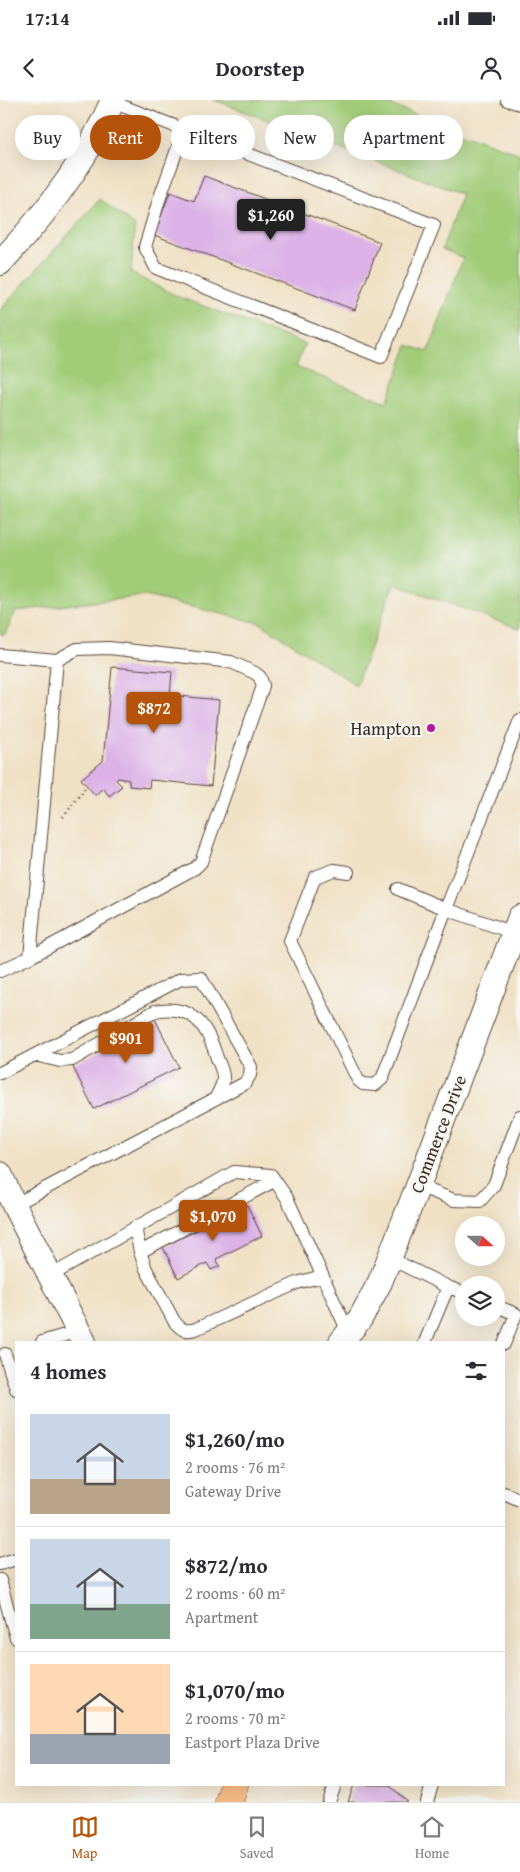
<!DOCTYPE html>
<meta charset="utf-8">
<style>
body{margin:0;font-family:"Gentium Book Plus",serif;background:#f2f2f3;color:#2b2b33;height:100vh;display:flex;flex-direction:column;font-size:19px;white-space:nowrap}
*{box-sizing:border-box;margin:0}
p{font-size:16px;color:#7c7c81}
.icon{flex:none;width:28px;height:28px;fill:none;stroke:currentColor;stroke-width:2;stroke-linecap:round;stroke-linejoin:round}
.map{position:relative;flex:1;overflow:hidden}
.drawer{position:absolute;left:15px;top:1241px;width:490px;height:445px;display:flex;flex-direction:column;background:#fff;border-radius:0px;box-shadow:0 5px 20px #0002}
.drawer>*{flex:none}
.guide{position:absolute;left:15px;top:15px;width:490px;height:45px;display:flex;gap:10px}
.needle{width:32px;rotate:111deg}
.buttons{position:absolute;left:455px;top:1116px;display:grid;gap:10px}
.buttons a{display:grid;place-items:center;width:50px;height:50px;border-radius:50%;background:#fff;box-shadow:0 5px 20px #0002;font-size:25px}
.price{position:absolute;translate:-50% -42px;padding:0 11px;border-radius:5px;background:#b45309;color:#fff;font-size:16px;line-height:32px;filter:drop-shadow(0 1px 2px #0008)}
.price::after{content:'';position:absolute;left:50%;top:30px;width:15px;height:11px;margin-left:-8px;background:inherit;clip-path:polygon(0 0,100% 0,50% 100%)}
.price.on{background:#222;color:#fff}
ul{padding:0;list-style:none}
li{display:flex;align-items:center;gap:15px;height:125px;padding:0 15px}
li+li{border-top:1px solid #e1e1e2}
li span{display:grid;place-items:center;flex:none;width:140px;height:100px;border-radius:0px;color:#555}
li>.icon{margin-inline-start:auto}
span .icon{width:60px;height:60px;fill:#fffc;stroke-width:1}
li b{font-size:21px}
h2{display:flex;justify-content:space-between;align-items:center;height:60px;padding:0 15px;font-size:21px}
.chip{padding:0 18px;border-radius:22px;background:#fff;box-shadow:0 5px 20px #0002;font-size:18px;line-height:45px}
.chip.on{background:#b45309;color:#fff}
.status{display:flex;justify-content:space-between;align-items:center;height:35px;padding:0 25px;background:#fff;direction:ltr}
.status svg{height:14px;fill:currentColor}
header{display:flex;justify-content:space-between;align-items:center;height:65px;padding:0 15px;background:#fff;font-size:22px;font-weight:700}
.tabs{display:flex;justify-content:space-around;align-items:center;height:70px;border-top:1px solid #e1e1e2;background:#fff;font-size:14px;color:#7c7c81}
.tabs a{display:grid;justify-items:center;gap:2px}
.tabs .on{color:#b45309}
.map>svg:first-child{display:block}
.green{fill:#a1cc78;stroke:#6e7b4b}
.building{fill:#dbb1e7}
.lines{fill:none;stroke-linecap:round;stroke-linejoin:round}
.service-casing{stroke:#564537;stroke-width:14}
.minor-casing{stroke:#564537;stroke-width:26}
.primary-casing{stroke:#564537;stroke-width:29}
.path{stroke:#564537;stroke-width:3;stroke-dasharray:1 4;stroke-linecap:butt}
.service{stroke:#fff;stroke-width:12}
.minor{stroke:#fff;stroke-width:24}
.primary{stroke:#f8bd88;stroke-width:28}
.poi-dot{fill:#b5179e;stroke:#f6f6f2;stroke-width:2}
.labels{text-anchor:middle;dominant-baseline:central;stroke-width:4;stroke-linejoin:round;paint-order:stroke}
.poi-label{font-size:18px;fill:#3b2a1e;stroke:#f6f6f2;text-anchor:end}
.street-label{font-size:18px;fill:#3b2a1e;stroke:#f6f6f2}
</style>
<div class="status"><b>17:14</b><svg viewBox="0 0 49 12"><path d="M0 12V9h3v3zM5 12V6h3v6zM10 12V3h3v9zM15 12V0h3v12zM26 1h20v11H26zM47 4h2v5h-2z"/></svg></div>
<header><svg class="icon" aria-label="back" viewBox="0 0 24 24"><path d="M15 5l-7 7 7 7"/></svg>Doorstep<svg class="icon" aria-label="person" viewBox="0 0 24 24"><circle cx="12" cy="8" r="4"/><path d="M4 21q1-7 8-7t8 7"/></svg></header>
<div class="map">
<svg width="520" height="1702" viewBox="0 0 520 1702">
<rect width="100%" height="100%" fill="#f6f6f2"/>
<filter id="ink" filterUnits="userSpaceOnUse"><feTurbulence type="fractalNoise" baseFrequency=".02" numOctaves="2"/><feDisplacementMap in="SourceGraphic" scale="10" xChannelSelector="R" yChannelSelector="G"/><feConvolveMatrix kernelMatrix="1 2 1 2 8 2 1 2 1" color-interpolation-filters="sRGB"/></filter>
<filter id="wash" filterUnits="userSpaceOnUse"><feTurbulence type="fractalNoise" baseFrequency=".0096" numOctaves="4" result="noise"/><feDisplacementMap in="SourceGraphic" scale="20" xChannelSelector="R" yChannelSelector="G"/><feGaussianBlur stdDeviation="1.12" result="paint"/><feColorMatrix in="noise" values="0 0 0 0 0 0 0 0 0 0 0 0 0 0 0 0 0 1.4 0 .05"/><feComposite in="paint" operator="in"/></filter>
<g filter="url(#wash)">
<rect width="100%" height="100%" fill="#f0e1c5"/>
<path class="green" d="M214,0H377L520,54V529L394,484L356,585L260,523L145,496L16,511L5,534H0V210L100,99L135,126L131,173L179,197L305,244L296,267L387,302L408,245L428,252L463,158L442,149L462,94Z"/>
<g id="blocks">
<path class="building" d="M204,76L380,142L355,210L154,135L170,92L194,101Z
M112,567L172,572L170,595L219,600L211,686L150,680L149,688L129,686V680L118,678L116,680L122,686L109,696L103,688L95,695L81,679L103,661Z
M155,919L179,967L94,1009L72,965L114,945L113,939Z
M247,1105L262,1136L216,1159L220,1166L211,1170L207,1163L178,1178L163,1147Z
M354,1685H389L408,1702H348Z"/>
</g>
</g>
<g filter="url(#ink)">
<use href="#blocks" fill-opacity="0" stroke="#564537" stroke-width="1"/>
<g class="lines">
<defs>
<path id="service" d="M507,0L520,4
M112,2L138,12L434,125L381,257L156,168L145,147L159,100L184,30
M0,555L57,560L30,857L0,871
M348,772L334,770L315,777L290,841L358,980L363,984L375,985L382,979L446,809L514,833
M398,789L446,809L520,620
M30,857L195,768L201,762L263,586L260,577L255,573L231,562L109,548L77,549L57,560
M35,955L60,961L72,960L155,911C191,904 206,923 216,955C218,962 223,970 223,977C224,984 218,993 215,999
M0,973L181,879L201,878L251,967L250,975L245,983L14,1105
M418,1086L454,1100L480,1101L494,1085L520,1016
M135,1127L140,1152L146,1169L174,1221C181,1230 185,1232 196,1229L297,1183L322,1176
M140,1152L274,1081
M389,1158L448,1187L425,1242
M50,1176L234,1072L271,1075L287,1098L349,1234
M448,1187L464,1193
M496,1206L516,1214L504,1244
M42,1242L78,1231
M5,1254L16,1289
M504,1393L520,1400
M0,1464L16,1459
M0,1480L16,1538
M329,1702L335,1685
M427,1702L432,1685"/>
<path id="minor" d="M0,163C45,115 87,61 113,0
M0,1074L14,1105L84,1242
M341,1242L360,1219L380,1182L418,1086L520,817"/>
<path id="primary" d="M229,1702L234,1685"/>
</defs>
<use href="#service" class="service-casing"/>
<use href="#minor" class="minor-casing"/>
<use href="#primary" class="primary-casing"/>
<path class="path" d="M63,717L87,686"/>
<use href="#service" class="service"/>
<use href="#minor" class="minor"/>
<use href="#primary" class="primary"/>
</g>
</g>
<circle class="poi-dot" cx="431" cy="628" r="5"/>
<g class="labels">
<g class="poi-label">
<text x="421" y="628">Hampton</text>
</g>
<g class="street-label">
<text transform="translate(438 1034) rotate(-69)">Commerce Drive</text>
</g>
</g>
</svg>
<div class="buttons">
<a><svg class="needle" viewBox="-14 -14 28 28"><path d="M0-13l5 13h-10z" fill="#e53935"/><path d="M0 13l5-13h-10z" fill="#7c7c81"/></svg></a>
<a><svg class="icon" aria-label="layers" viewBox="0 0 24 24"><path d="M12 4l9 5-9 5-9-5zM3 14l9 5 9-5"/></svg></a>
</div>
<b class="price on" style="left:271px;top:141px">$1,260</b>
<b class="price" style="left:154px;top:634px">$872</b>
<b class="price" style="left:126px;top:964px">$901</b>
<b class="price" style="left:213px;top:1142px">$1,070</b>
<div class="guide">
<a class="chip">Buy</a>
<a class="chip on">Rent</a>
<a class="chip">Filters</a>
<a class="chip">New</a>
<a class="chip">Apartment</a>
</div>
<section class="drawer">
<h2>4 homes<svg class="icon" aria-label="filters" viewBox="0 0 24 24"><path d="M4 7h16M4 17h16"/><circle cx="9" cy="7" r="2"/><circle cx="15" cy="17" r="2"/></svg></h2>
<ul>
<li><span style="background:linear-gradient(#c9d6e8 65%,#b9a48a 0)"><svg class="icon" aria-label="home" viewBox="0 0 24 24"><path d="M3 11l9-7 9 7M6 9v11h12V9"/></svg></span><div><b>$1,260/mo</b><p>2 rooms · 76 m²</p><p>Gateway Drive</p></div></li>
<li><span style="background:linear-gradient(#c9d6e8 65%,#7fa58c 0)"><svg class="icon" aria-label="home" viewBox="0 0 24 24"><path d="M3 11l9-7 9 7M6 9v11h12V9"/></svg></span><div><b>$872/mo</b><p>2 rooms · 60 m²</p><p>Apartment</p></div></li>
<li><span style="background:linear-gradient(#ffd9b3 70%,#9aa5b1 0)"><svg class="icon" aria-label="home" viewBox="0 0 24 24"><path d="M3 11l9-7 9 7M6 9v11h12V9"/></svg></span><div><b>$1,070/mo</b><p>2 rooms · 70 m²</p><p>Eastport Plaza Drive</p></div></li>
</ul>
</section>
</div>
<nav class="tabs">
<a class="on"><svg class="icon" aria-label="map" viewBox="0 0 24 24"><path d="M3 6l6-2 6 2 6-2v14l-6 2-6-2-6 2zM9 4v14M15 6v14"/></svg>Map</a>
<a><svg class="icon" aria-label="saved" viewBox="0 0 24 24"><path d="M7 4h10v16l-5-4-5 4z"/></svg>Saved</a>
<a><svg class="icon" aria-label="home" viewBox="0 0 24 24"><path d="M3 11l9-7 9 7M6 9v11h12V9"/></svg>Home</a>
</nav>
